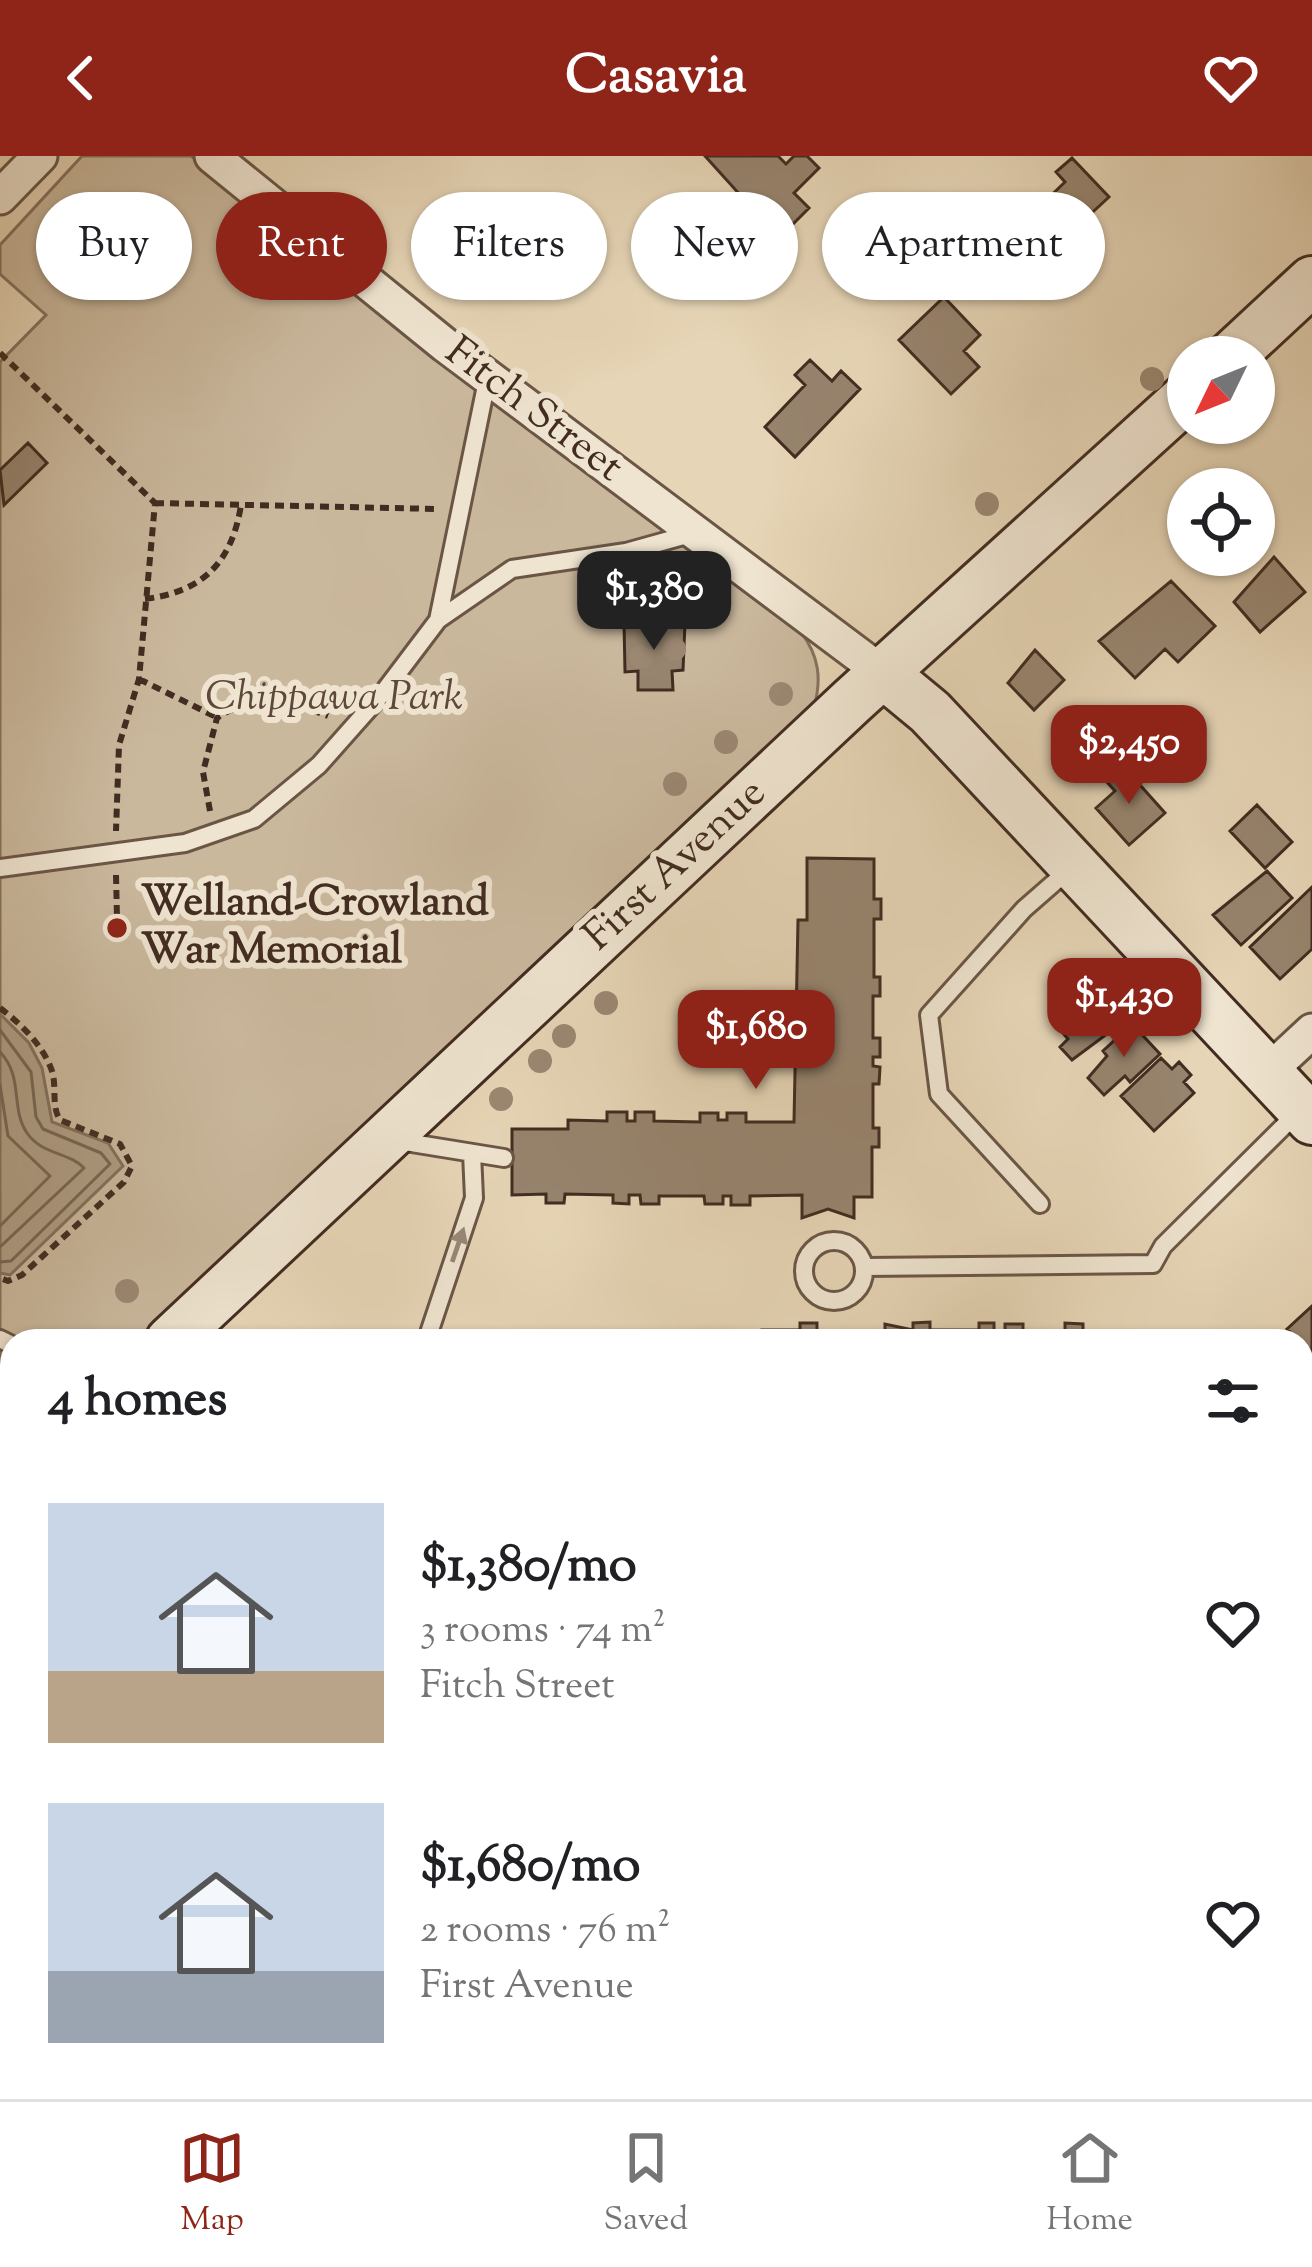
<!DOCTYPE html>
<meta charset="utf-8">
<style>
body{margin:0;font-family:"Sorts Mill Goudy",serif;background:#f6f6f6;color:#202124;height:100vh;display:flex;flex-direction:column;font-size:45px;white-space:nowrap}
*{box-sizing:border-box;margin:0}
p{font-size:39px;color:#757577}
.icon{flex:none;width:66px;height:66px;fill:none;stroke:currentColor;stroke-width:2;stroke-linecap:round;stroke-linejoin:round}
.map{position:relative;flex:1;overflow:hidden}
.drawer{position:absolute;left:0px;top:1173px;width:1314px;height:771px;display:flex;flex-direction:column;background:#fff;border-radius:36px 36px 0 0;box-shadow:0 3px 9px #0004}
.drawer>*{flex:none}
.guide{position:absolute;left:36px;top:36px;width:1242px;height:108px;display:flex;gap:24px}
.needle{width:78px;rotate:227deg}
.fabs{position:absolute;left:1167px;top:180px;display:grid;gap:24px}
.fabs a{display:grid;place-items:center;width:108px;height:108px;border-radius:50%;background:#fff;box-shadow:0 3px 9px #0004;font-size:60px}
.price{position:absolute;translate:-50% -102px;padding:0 27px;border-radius:24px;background:#8f2418;color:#fff;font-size:39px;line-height:78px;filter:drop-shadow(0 3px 6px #0008)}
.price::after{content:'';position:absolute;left:50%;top:72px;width:36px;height:27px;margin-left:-18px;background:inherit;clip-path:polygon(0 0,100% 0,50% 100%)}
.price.on{background:#222;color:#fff}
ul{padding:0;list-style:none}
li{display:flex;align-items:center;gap:36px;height:300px;padding:0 48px}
li span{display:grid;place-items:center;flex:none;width:336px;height:240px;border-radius:0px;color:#555}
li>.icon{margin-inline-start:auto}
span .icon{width:144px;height:144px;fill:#fffc;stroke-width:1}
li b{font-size:51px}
h2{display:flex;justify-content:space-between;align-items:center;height:144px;padding:0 48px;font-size:51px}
.pill{padding:0 42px;border-radius:54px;background:#fff;box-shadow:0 3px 9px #0004;font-size:42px;line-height:108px}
.pill.on{background:#8f2418;color:#fff}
header{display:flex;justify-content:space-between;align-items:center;height:156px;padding:0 48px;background:#8f2418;color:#fff;font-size:54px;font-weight:800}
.menu{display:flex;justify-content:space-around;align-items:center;height:168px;border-top:3px solid #e0e0e0;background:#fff;font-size:33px;color:#757577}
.menu a{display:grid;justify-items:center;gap:6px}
.menu .on{color:#8f2418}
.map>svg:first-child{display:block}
.green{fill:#cab89d;stroke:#86725f;stroke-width:3}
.water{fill:#ae9c83;stroke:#836f5c;stroke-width:3}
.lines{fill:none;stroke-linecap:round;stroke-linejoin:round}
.shore{stroke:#786452;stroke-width:3}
.building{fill:#97846e;stroke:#422c21;stroke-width:3}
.lane-casing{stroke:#6b5646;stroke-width:22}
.street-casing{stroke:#6b5646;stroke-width:39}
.secondary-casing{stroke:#422c21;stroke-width:54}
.path{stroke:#422c21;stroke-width:6;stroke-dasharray:9 6;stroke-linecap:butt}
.lane{stroke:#efe4d0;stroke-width:16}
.street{stroke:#efe4d0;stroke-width:33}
.secondary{stroke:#efe4d0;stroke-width:48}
.tree{fill:#9b8772}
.oneway{fill:#988878}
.poi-dot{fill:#8f2418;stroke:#efe4d0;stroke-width:4.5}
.labels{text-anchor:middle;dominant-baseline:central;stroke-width:12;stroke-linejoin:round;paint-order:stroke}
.street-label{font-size:42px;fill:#422c21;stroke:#efe4d0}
.park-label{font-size:42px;font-style:italic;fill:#5d483a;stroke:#efe4d0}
.poi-label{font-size:42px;font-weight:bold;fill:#422c21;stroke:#efe4d0;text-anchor:start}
</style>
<header><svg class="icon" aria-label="back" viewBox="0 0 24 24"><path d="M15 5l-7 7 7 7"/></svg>Casavia<svg class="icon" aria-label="heart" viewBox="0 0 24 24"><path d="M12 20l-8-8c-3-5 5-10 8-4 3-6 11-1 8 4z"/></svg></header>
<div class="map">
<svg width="1312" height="1943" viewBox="0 0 1312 1943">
<rect width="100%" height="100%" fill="#e6d5b6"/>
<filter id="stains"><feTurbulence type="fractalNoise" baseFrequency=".00167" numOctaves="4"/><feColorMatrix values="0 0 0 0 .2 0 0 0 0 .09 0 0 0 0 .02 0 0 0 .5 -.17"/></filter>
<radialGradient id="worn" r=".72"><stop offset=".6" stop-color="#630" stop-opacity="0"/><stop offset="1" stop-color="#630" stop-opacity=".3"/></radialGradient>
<path class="green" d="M82,0H191L801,476C819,500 822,523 814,551L142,1185H12V1309L0,1320V206L46,159L0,118V89Z"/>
<path class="water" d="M0,858L29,887L42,912L52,966L108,987L123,1010L10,1119L0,1117Z"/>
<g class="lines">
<path class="shore" d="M0,874L31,916L36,961L43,973L101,997L110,1008L11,1105L0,1106
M0,896C24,921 10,952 27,977C42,999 69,996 84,1012L0,1091
M0,929L8,980L50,1020L0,1070"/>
</g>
<path class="building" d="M705,0H778L786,8L794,0H807L819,12L794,37L809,52L779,82Z
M1072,2L1109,41L1082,66L1088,73L1070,89L1047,63L1020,88L999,65L1027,40L1038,52L1065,26L1056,16Z
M944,141L980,179L964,195L979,211L951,238L899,184Z
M810,204L832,225L841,215L860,233L795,301L765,271L805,229L795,219Z
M28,287L47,307L4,349L0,314Z
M1274,401L1305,436L1260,476L1234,446Z
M1171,425L1215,470L1178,506L1165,493L1135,522L1099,485Z
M624,466L685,467L683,514L672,515L673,534H638V515L625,516Z
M1035,494L1064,524L1034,554L1008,527Z
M1123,610L1165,657L1129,689L1096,652L1115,635L1106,625Z
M1257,649L1292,686L1265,712L1230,675Z
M807,702L874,703V743H881V763H874V821H880V840H873V882H880V901H873V910L880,911L879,928H873V972H879V991H872V1041H854V1062L828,1053L802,1062V1039L750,1040V1049H731V1040H723V1048H705L704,1040H659V1048H641L640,1039H629V1048L613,1047V1039L565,1038L564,1047H546V1038L512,1039V973H568V964L607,965V956H627V965H635V956H654V965L700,966V957H718V964H727V957H746V966H794L798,764H807Z
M1267,715L1292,742L1241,789L1213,759Z
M1312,731V793L1280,823L1250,791Z
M1104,838L1127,863L1072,904L1060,891L1068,883L1063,877Z
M1132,868L1160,898L1130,926L1125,920L1104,939L1088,922L1107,900L1103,895Z
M1161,902L1172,913L1179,906L1191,919L1184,926L1194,937L1154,975L1121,940Z
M1312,1150V1199L1302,1194V1185H1290L1295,1181L1287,1173Z
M930,1166V1174H979V1167H994V1176H1005V1168H1023V1176L1065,1175V1167L1083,1168V1176H1122V1185H762V1174H800V1167H817V1175H885V1168L913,1174V1167Z
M1302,1451L1312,1454V1566L1302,1567Z
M1302,1679L1312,1682V1793L1302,1790Z
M12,1881V1933L0,1939V1888Z
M307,1932L319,1943H261L251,1932Z"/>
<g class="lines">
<defs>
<path id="lane" d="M438,464L512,413L626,396L694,377
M0,712L185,687L254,663L319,609L382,538L438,464L488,220
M393,984L504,1002
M1040,1048L939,938L929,859L1024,753L1072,711
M804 1115a30 30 0 1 1 60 0a30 30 0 1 1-60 0Z
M864,1111L1153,1108L1163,1090L1297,957
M428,1180L474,1042L472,997
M0,1183L12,1189"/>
<path id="street" d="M212,0L445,189L884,518
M0,41L40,0
M1268,916L1312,875"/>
<path id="secondary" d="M1230,201L1312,125
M884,518L930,556L1312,964
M170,1185L852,545L1188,240
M0,1346L12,1335"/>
</defs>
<use href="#lane" class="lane-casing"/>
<use href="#street" class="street-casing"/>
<use href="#secondary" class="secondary-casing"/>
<path class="path" d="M0,197L155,347L139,523L119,589L116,675
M155,347L439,353
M145,443C203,436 232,406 241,349
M139,523L216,561
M210,655L203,616L217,562C256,536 287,544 328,560
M116,719L117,762
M0,852C21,868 43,889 52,915C57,931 51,950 60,964L120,988L132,1010L124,1026L22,1119L8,1125L0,1122"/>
<use href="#lane" class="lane"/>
<use href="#street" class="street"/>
<use href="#secondary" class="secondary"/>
</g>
<g class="tree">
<circle cx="1152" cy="223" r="12"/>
<circle cx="987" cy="348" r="12"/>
<circle cx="674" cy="493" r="12"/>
<circle cx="641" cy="501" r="12"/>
<circle cx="781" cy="538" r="12"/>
<circle cx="726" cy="586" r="12"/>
<circle cx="675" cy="628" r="12"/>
<circle cx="606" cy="847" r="12"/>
<circle cx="564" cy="880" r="12"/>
<circle cx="540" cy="905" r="12"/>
<circle cx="501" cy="943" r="12"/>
<circle cx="127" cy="1135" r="12"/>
</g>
<defs><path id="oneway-solid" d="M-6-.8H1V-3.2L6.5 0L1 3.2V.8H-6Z" transform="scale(3)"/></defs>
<use class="oneway" href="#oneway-solid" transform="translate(458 1089) rotate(-71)"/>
<circle class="poi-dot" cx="117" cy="772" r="12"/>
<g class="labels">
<g class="street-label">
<text transform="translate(533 255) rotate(37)">Fitch Street</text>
<text transform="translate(676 710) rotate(-43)">First Avenue</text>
</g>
<g class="park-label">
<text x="334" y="543">Chippawa Park</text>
</g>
<g class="poi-label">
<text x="141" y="748">Welland-Crowland<tspan x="141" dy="48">War Memorial</tspan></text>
</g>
</g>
<rect width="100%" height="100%" filter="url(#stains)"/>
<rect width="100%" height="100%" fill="url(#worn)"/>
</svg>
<div class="fabs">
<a><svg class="needle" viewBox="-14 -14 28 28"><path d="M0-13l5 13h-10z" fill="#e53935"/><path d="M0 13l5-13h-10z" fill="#757577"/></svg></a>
<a><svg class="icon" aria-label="locate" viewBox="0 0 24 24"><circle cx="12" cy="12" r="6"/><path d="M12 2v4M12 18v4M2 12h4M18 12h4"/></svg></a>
</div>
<b class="price on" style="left:654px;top:497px">$1,380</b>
<b class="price" style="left:1129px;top:651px">$2,450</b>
<b class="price" style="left:1124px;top:904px">$1,430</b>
<b class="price" style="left:756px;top:936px">$1,680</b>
<div class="guide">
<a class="pill">Buy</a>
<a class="pill on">Rent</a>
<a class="pill">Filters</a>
<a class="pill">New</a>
<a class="pill">Apartment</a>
</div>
<section class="drawer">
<h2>4 homes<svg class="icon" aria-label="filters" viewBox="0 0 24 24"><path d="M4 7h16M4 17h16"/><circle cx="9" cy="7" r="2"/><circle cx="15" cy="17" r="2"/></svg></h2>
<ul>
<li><span style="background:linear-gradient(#c9d6e8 70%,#b9a48a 0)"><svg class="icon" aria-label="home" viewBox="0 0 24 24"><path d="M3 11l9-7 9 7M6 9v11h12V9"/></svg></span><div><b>$1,380/mo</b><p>3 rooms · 74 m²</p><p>Fitch Street</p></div><svg class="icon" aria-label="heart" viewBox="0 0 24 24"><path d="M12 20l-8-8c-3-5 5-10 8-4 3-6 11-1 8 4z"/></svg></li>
<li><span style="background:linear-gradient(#c9d6e8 70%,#9aa5b1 0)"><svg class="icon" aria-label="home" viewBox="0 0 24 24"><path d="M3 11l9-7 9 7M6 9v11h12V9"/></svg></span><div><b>$1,680/mo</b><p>2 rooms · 76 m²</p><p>First Avenue</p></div><svg class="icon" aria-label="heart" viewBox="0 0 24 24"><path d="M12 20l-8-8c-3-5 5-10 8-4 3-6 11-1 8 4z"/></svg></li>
</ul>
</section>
</div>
<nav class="menu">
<a class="on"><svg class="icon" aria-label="map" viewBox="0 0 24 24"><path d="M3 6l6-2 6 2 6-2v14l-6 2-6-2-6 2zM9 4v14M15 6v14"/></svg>Map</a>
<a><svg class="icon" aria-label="saved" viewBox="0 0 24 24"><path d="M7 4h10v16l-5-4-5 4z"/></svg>Saved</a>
<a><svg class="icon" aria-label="home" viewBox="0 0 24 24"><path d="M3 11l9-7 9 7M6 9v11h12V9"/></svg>Home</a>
</nav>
